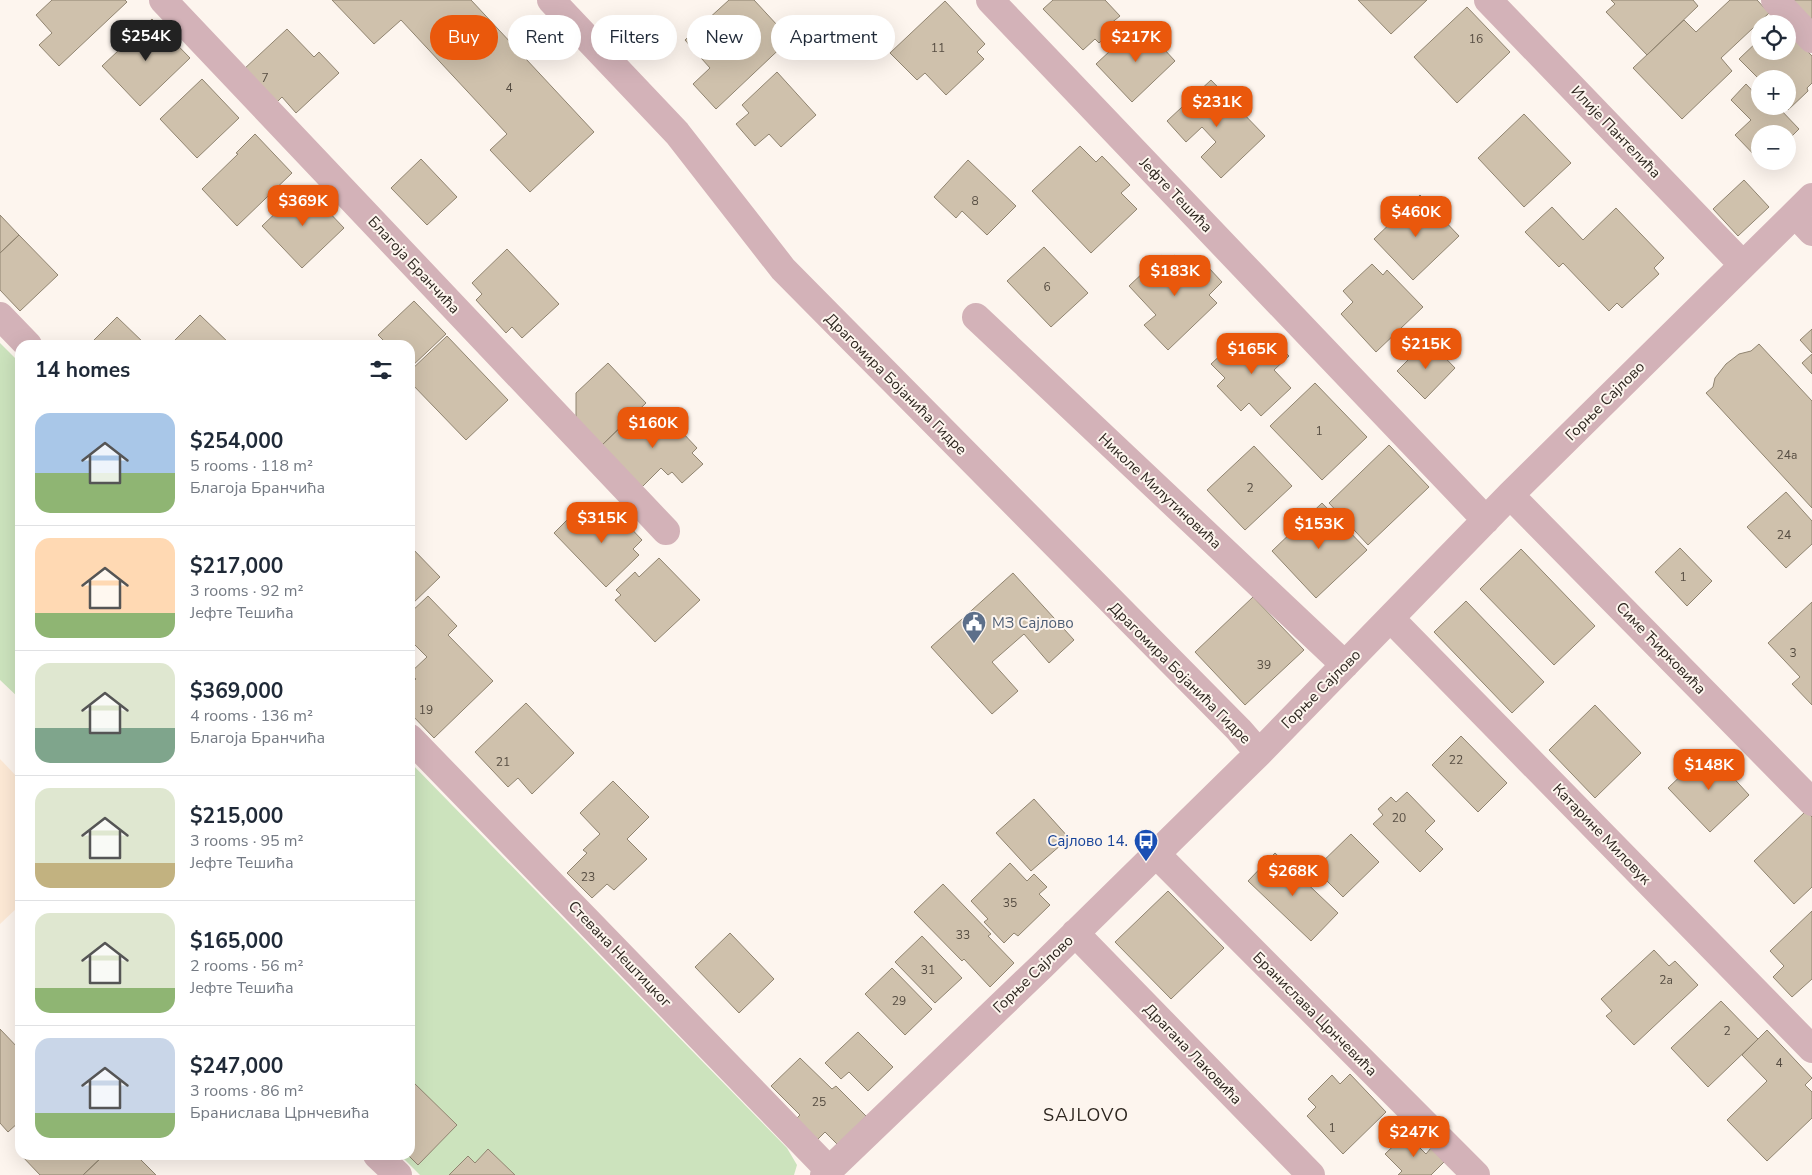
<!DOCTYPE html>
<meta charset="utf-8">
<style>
body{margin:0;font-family:"Nunito Sans",sans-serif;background:#f6f6f7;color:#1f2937;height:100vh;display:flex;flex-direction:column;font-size:19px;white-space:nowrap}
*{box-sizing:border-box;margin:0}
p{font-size:16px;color:#747a83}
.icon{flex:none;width:28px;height:28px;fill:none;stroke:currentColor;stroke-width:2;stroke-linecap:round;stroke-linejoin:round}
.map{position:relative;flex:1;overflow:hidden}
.details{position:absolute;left:15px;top:340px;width:400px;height:820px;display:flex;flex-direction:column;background:#fff;border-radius:15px;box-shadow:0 5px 20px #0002}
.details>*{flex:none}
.top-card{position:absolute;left:430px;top:15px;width:475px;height:45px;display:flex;gap:10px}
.buttons{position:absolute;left:1751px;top:15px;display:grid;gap:10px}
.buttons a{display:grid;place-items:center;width:45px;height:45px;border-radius:50%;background:#fff;box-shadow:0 5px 20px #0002;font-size:25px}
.price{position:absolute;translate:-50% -42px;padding:0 11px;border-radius:10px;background:#ea580c;color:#fff;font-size:16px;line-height:32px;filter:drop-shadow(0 1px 2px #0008)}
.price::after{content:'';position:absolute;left:50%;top:30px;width:15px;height:11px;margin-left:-8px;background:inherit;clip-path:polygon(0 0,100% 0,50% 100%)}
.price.selected{background:#222;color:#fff}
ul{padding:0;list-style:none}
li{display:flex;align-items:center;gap:15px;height:125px;padding:0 20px}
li+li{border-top:1px solid #e0e1e3}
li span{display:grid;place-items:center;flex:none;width:140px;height:100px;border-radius:15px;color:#555}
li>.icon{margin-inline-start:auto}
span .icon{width:60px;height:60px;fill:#fffc;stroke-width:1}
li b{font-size:21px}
h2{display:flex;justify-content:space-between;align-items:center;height:60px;padding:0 20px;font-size:21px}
.pill{padding:0 18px;border-radius:22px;background:#fff;box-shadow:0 5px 20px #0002;font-size:18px;line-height:45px}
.pill.selected{background:#ea580c;color:#fff}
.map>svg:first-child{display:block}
.built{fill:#fde9d5}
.green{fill:#cce3bd}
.building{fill:#cfc1ac;stroke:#908470}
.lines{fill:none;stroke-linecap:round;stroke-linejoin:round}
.minor{stroke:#d3b2b8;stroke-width:28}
.labels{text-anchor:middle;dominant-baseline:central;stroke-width:4;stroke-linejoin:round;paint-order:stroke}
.number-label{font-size:12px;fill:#564d42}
.street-label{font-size:15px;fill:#2d261f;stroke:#fdf5ee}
.service-label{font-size:15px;fill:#4e5e75;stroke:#fdf5ee;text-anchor:start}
.transit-label{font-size:15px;fill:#164399;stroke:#fdf5ee;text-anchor:end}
.quarter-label{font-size:18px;letter-spacing:1px;fill:#2d261f;stroke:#fdf5ee}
</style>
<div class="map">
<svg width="1812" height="1175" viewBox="0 0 1812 1175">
<rect width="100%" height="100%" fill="#fdf5ee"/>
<path class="built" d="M0,759L20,780V905L0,924Z"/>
<path class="green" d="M0,343L20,363V699L0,680Z
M410,762L787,1148L797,1165L794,1175H420L400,1155H410Z"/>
<path class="building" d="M52,0H125L127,2L59,66L39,45L52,33L36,15Z
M332,0H471L594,132L530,192L490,150L507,134L401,20L374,44Z
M729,0H754L790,39L716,109L693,84L710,68L685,40Z
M1053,0H1105L1120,16L1110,24L1114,29L1099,43L1095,39L1083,50L1043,9Z
M1358,0H1427L1391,34Z
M1611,0H1693L1698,6L1647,55L1606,12L1615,4Z
M1730,0H1757L1769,13L1721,58L1732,71L1682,119L1633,68L1684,20L1696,32Z
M1789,0H1812V24Z
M945,1L985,44L977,52L984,59L946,95L925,73L917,80L890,53Z
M1467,7L1510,52L1457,103L1414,57Z
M152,19L190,58L140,106L102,66Z
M1140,23L1175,61L1132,102L1096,64Z
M287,29L314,57L319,52L339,73L296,113L282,97L275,104L243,70Z
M1788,31L1812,56V83L1807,88L1808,91L1788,110L1785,106H1788V79H1760V80L1739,59L1760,39V51H1788Z
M777,72L816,115L781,147L769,134L755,146L736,124L749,113L742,105Z
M202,79L239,118L197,158L160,119Z
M1211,80L1265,136L1221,178L1201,157L1216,142L1202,127L1186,142L1167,121Z
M1746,84L1760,99V106H1767L1773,113L1779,108L1799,129L1788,140V134H1760V161H1766L1763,164L1735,135L1751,120L1731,100Z
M1524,114L1571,163L1524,207L1478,158Z
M255,134L292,173L237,226L202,189L238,154L236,153Z
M1080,146L1096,162L1102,156L1130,185L1121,193L1137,209L1091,253L1032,191Z
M421,159L457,197L427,225L391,188Z
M968,160L1016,206L987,235L962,211L956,218L934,197Z
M1744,180L1769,207L1738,236L1713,209Z
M304,186L344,228L302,268L262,226Z
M1420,195L1459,236L1413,280L1374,239Z
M1552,207L1583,240L1616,208L1664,258L1654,268L1659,274L1622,308L1617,303L1609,311L1563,263L1559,267L1525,232Z
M0,215L19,235L0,253Z
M19,235L58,275L20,311L0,290V253Z
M1044,247L1088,293L1051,327L1007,281Z
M507,249L559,304L522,338L512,327L506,333L476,300L482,294L472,283Z
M1162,255L1168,261L1175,255L1184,265L1188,262L1200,275L1208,267L1222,282L1209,295L1217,303L1168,350L1144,325L1156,315L1129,286Z
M1372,264L1383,275L1387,270L1423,307L1376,352L1341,314L1353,302L1343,291Z
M414,301L446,334L410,368V345H388L378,335Z
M200,315L231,345H170Z
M117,317L146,345H89Z
M1812,329V353L1800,340Z
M447,336L508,400L466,440L410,382V371Z
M1240,337L1255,353L1271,338L1289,356L1274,370L1291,388L1261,416L1249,403L1241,411L1217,386L1225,378L1211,364Z
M1428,340L1455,368L1425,399L1397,371Z
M1759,344L1812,401V508L1706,393L1713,387L1715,378L1726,364L1739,354L1751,351Z
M1812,354V374L1802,363Z
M608,363L646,403L602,445L576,419V393Z
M1315,383L1367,437L1322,480L1270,426Z
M639,409L655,426L666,415L697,448L692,453L703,464L682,483L672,472L668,475L661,468L642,487L602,445Z
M1389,445L1429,487L1368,545L1329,503Z
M1254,446L1292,486L1245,530L1207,490Z
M1786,492L1812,521V544L1786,568L1747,527Z
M1322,503L1367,550L1316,598L1272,551Z
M608,504L642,540L633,549L639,555L606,587L554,533L571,516L582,528Z
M410,546L440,577L410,606Z
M1680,548L1712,581L1687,606L1655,572Z
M1521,549L1595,626L1554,665L1480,589Z
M659,558L700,600L655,642L615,600L621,595L616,590L635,572L639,577Z
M1013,573L1074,640L1049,663L1024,634L992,662L1018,691L992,714L931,647Z
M428,596L457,626L448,635L493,681L434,738L410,713V685L416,679L410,673L427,657L410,640V613Z
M1253,597L1304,650L1245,705L1195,652Z
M1466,601L1544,682L1512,713L1434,632Z
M1812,602V705L1792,684L1800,677L1768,643Z
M526,703L574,753L532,794L518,778L508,787L475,752Z
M1595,705L1641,753L1595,798L1549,750Z
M1461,736L1507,783L1478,812L1432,765Z
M1708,750L1749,795L1710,832L1668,788Z
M613,781L649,817L627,839L647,859L614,890L607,884L592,898L567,873L587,853L583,850L600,834L580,813Z
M1407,792L1435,821L1425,831L1443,849L1420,872L1373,824L1383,815L1378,809L1391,797L1396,802Z
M1034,799L1069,838L1031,871L996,833Z
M1806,811L1812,817V887L1794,904L1754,861Z
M1351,834L1379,862L1343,897L1315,869Z
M1275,853L1338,913L1311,941L1248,881Z
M1010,863L1027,881L1034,874L1047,887L1039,894L1050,905L1018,936L1014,933L1004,943L984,922L988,919L971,901Z
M943,884L991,934L988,936L1014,963L990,987L964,959L962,961L914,912Z
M1168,891L1224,948L1171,999L1115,942Z
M1812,911V979L1792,997L1773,977L1784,966L1770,951Z
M730,933L774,979L739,1013L695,967Z
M922,936L962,978L935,1003L895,962Z
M1654,950L1669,966L1675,961L1698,985L1634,1045L1606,1016L1612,1011L1601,999Z
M892,968L932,1009L905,1035L865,994Z
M1721,1001L1758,1039L1708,1087L1671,1048Z
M0,1029L20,1050V1121L8,1132L0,1123Z
M1767,1030L1812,1078L1805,1085L1812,1092V1118L1767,1161L1727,1120L1767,1081L1742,1055Z
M858,1032L893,1067L868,1091L849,1072L841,1079L825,1063Z
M800,1058L832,1089L836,1086L866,1116L838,1145L825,1132L817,1140L796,1119L800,1115L771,1086Z
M1350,1074L1386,1112L1343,1154L1307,1116L1316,1107L1308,1099L1332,1075L1340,1084Z
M412,1081L457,1125L418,1165L408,1155H410V1083Z
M1406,1134L1426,1154L1431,1148L1444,1162L1431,1175H1398L1402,1171L1385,1154Z
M488,1149L515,1175H449L468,1156L475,1163Z
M21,1155H104L83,1175H40Z
M104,1155H136L156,1175H83Z"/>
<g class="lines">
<path class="minor" d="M163,0L666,531
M551,0L677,133L783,269L1239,730L1259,753
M990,0L1486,520
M1488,0L1743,265
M1775,0L1812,39
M1795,214L1812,232
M0,316L28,345
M976,317L1345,665
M1510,495L1812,802
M1391,619L1812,1049
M410,738L829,1170
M1155,853L1476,1175
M1075,933L1311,1175
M377,1155L398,1175
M824,1175L1042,966L1259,753L1510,495L1812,197"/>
</g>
<defs>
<symbol id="civic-pin" viewBox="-11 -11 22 30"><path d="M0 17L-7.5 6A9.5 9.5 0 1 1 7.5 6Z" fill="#5c6f8a" stroke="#fdf5ee"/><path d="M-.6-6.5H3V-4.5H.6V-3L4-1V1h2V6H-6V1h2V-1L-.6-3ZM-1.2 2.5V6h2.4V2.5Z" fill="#fff"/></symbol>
<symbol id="bus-pin" viewBox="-11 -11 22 30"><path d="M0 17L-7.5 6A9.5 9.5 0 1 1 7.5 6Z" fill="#1a4fb4" stroke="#fdf5ee"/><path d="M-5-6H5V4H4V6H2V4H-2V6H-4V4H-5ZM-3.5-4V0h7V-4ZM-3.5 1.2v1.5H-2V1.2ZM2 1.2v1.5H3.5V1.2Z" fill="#fff"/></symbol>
</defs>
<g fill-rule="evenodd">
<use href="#civic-pin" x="960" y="609" width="28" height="38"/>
<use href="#bus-pin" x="1132" y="827" width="28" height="38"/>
</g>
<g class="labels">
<g class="number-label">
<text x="1476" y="39">16</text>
<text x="938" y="48">11</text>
<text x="265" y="78">7</text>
<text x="509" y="88">4</text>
<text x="975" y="201">8</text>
<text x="1047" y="287">6</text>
<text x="1319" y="431">1</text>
<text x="1787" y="455">24a</text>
<text x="1250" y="488">2</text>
<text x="1784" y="535">24</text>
<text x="1683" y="577">1</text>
<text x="1793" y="653">3</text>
<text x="1264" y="665">39</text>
<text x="426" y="710">19</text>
<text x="1456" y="760">22</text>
<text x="503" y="762">21</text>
<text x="1399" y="818">20</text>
<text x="588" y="877">23</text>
<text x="1010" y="903">35</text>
<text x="963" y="935">33</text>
<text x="928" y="970">31</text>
<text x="1666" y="980">2a</text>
<text x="899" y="1001">29</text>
<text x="1727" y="1031">2</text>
<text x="1779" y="1063">4</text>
<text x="819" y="1102">25</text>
<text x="1332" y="1128">1</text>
</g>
<g class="street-label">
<text transform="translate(1616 132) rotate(46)">Илије Пантелића</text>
<text transform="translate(1176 195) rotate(46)">Јефте Тешића</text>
<text transform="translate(414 265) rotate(47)">Благоја Бранчића</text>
<text transform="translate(896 384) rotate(45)">Драгомира Бојанића Гидре</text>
<text transform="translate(1605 401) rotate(-45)">Горње Сајлово</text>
<text transform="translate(1160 491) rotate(43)">Николе Милутиновића</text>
<text transform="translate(1661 648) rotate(46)">Симе Ћирковића</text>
<text transform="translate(1180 673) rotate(45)">Драгомира Бојанића Гидре</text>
<text transform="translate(1321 689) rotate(-45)">Горње Сајлово</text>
<text transform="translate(1602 834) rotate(46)">Катарине Миловук</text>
<text transform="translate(620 954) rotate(46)">Стевана Нештицког</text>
<text transform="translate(1033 974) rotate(-44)">Горње Сајлово</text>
<text transform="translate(1315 1014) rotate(45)">Бранислава Црнчевића</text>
<text transform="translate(1193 1054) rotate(46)">Драгана Лаковића</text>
</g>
<g class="service-label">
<text x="992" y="623">МЗ Сајлово</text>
</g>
<g class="transit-label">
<text x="1128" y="841">Сајлово 14.</text>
</g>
<g class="quarter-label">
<text x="1086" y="1115">SAJLOVO</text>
</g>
</g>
</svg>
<div class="buttons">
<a><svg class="icon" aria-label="locate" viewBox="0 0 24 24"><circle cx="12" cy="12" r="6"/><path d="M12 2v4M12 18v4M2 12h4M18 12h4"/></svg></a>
<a>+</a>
<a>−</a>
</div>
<b class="price selected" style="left:146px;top:62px">$254K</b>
<b class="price" style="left:1136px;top:63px">$217K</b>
<b class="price" style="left:1217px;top:128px">$231K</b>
<b class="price" style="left:303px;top:227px">$369K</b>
<b class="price" style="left:1416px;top:238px">$460K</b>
<b class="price" style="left:1175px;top:297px">$183K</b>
<b class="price" style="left:1426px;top:370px">$215K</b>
<b class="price" style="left:1252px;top:375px">$165K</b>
<b class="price" style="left:653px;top:449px">$160K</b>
<b class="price" style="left:602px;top:544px">$315K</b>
<b class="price" style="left:1319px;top:550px">$153K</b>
<b class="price" style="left:1709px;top:791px">$148K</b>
<b class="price" style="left:1293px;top:897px">$268K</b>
<b class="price" style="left:1414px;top:1158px">$247K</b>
<div class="top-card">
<a class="pill selected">Buy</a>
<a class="pill">Rent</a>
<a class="pill">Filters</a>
<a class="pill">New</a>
<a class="pill">Apartment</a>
</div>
<section class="details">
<h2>14 homes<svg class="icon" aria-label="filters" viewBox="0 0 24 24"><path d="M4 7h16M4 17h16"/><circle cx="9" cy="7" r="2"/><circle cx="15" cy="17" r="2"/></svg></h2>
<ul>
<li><span style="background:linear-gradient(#a9c7e8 60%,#8fb573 0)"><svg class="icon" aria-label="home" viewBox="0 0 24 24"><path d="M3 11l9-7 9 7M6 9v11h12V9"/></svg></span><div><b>$254,000</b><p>5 rooms · 118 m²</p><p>Благоја Бранчића</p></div></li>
<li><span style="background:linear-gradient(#ffd9b3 75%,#8fb573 0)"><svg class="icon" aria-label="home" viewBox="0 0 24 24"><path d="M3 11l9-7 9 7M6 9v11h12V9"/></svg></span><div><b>$217,000</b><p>3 rooms · 92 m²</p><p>Јефте Тешића</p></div></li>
<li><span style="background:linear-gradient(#dfe7d0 65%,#7fa58c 0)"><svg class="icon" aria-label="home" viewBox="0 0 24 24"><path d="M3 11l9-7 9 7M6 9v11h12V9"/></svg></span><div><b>$369,000</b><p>4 rooms · 136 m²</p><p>Благоја Бранчића</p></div></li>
<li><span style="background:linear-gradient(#dfe7d0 75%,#c2b280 0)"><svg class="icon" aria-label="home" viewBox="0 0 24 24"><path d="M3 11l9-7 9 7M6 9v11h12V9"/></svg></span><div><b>$215,000</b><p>3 rooms · 95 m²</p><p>Јефте Тешића</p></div></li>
<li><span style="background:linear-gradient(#dfe7d0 75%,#8fb573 0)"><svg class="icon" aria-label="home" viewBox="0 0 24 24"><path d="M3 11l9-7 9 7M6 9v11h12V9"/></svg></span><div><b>$165,000</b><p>2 rooms · 56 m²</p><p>Јефте Тешића</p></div></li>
<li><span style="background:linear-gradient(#c9d6e8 75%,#8fb573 0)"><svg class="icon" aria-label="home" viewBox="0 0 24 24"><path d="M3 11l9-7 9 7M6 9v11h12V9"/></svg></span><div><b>$247,000</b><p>3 rooms · 86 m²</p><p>Бранислава Црнчевића</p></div></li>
</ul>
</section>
</div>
